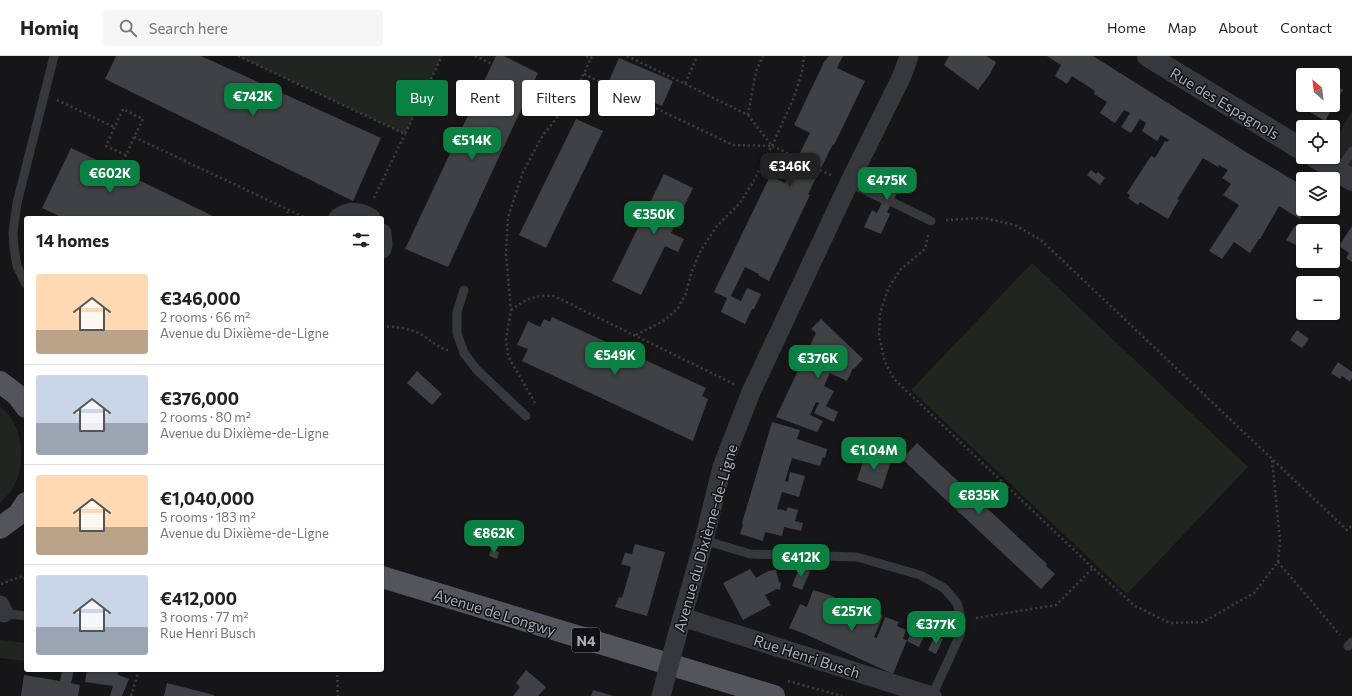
<!DOCTYPE html>
<meta charset="utf-8">
<style>
body{margin:0;font-family:Commissioner,sans-serif;background:#f6f6f6;color:#202124;height:100vh;display:flex;flex-direction:column;font-size:15px;white-space:nowrap}
*{box-sizing:border-box;margin:0}
p{font-size:13px;color:#757577}
.icon{flex:none;width:22px;height:22px;fill:none;stroke:currentColor;stroke-width:2;stroke-linecap:round;stroke-linejoin:round}
.map{position:relative;flex:1;overflow:hidden}
.details{position:absolute;left:24px;top:160px;width:360px;height:456px;display:flex;flex-direction:column;background:#fff;border-radius:4px;box-shadow:0 1px 3px #0004}
.details>*{flex:none}
.banner{position:absolute;left:396px;top:24px;width:380px;height:36px;display:flex;gap:8px}
.needle{width:26px;rotate:332deg}
.fabs{position:absolute;left:1296px;top:12px;display:grid;gap:8px}
.fabs a{display:grid;place-items:center;width:44px;height:44px;border-radius:4px;background:#fff;box-shadow:0 1px 3px #0004;font-size:20px}
.price{position:absolute;translate:-50% -34px;padding:0 9px;border-radius:8px;background:#0b8043;color:#fff;font-size:13px;line-height:26px;filter:drop-shadow(0 1px 2px #0008)}
.price::after{content:'';position:absolute;left:50%;top:24px;width:12px;height:9px;margin-left:-6px;background:inherit;clip-path:polygon(0 0,100% 0,50% 100%)}
.price.on{background:#222;color:#fff}
ul{padding:0;list-style:none}
li{display:flex;align-items:center;gap:12px;height:100px;padding:0 12px}
li+li{border-top:1px solid #e0e0e0}
li span{display:grid;place-items:center;flex:none;width:112px;height:80px;border-radius:4px;color:#555}
li>.icon{margin-inline-start:auto}
span .icon{width:48px;height:48px;fill:#fffc;stroke-width:1}
li b{font-size:17px}
h2{display:flex;justify-content:space-between;align-items:center;height:48px;padding:0 12px;font-size:17px}
.chip{padding:0 14px;border-radius:4px;background:#fff;box-shadow:0 1px 3px #0004;font-size:14px;line-height:36px}
.chip.on{background:#0b8043;color:#fff}
header{display:flex;align-items:center;gap:24px;box-sizing:border-box;height:56px;padding:0 20px;background:#fff;border-bottom:1px solid #e0e0e0}
header strong{font-size:19px}
nav{display:flex;gap:22px;margin-inline-start:auto;font-size:14px}
.search{width:280px;height:36px;background:#f6f6f6;display:flex;align-items:center;gap:10px;box-sizing:border-box;padding:0 14px;border-radius:4px;color:#757577;font-size:15px}
.map>svg:first-child{display:block}
.built{fill:#222225}
.green{fill:#1e261f}
.building{fill:#404145}
.lines{fill:none;stroke-linecap:round;stroke-linejoin:round}
.path{stroke:#3d3f44;stroke-width:2.5;stroke-dasharray:2 3;stroke-linecap:butt}
.service{stroke:#37383d;stroke-width:9}
.minor{stroke:#37383d;stroke-width:19}
.tertiary{stroke:#37383d;stroke-width:22}
.primary{stroke:#53555c;stroke-width:22}
.minor-bridge{stroke:#37383d;stroke-width:19}
.labels{text-anchor:middle;dominant-baseline:central;stroke-width:3;stroke-linejoin:round;paint-order:stroke}
.shield{fill:#111113;stroke:#7b7e86;stroke-width:1}
.shield-label{font-size:14px;font-weight:bold;fill:#a8adb8}
.street-label{font-size:15px;fill:#a8adb8;stroke:#111113}
</style>
<header>
<strong>Homiq</strong>
<div class="search"><svg class="icon" aria-label="search" viewBox="0 0 24 24"><circle cx="10" cy="10" r="6"/><path d="M15 15l6 6"/></svg>Search here</div>
<nav><a>Home</a><a>Map</a><a>About</a><a>Contact</a></nav>
</header>
<div class="map">
<svg width="1352" height="640" viewBox="0 0 1352 640">
<rect width="100%" height="100%" fill="#161618"/>
<path class="built" d="M1352,55V115L1333,101V87Z"/>
<path class="green" d="M238,0H442L405,78Z
M1032,207L1248,411L1127,538L911,334Z
M0,350C23,369 27,404 14,430C11,437 4,442 0,447Z
M0,584L26,587V605L0,602Z"/>
<path class="building" d="M116,0H201L381,82L353,145L105,23Z
M496,0H504L538,17L448,211L405,193Z
M829,0H843L837,12L865,25L834,89L833,88L808,138L810,139L769,225L758,219L759,218L745,211L731,240L741,245L747,232L761,238L754,253H752L745,268L721,256L727,242L714,236L770,120L785,127L810,77L794,69L824,6Z
M949,0H986L996,6L990,18L978,34L944,9Z
M1047,0H1093L1246,96L1303,130V153H1306L1300,163L1279,150L1260,183H1259L1250,197L1234,186L1222,203L1209,195L1239,149L1223,139L1231,128L1222,122L1228,114L1219,109L1218,111L1203,102L1177,143L1179,144L1168,163L1140,146L1138,149L1128,142L1130,139L1127,137L1151,100L1155,102L1165,85L1167,86L1169,84L1161,79L1157,85L1142,75L1146,67L1140,63L1131,77L1121,71L1130,57L1124,54L1115,67L1100,57L1107,46L1094,38L1095,35L1072,20L1067,28L1055,20L1061,9Z
M619,2L673,25L662,50L608,27Z
M1333,28L1343,34L1325,65L1305,53L1308,49H1333Z
M576,63L603,75L546,192L519,179Z
M71,92L118,114L217,162H63L42,152Z
M893,111L909,119L900,138L897,137L887,156L890,158L881,178L864,171L872,154L877,157L890,129L885,127Z
M1091,114L1096,118L1098,116L1105,122L1100,129L1087,119Z
M664,118L693,132L671,177L684,183L678,196L665,190L641,239L612,225Z
M1295,170L1303,175V178L1296,189L1286,184Z
M1352,170V206L1346,202L1349,197L1339,190Z
M552,261L706,332L702,340L708,343L693,385L522,305L528,293L517,289L528,265L540,271L544,263L550,266Z
M821,263L863,303L854,313L853,312L847,325L830,317L824,330L834,335L826,350L838,356L834,366L814,357L819,347L816,346L810,359L823,365L817,376L776,361L816,277L811,273Z
M1297,274L1309,283L1302,292L1290,284Z
M1338,306L1352,316V322L1350,326L1342,320L1340,323L1331,317Z
M417,315L442,338L432,349L407,327Z
M772,366L800,374L797,383L827,393L825,402L823,401L820,410L792,402L785,425L788,426L790,416L805,420L799,441L782,436L777,453L780,454V453L786,455L788,451L798,454L795,465L803,467L801,475L784,471L782,480L765,476L763,485L740,478L743,469L742,467Z
M917,387L1047,508L1046,510L1055,518L1041,533L902,403Z
M866,397L891,405L882,433L857,424Z
M635,488L665,496L647,560L615,551L619,541L622,542L631,511L621,508L625,497L632,498Z
M491,493L499,496L497,503L489,500Z
M800,510L810,515L802,534L792,530Z
M750,513L756,522L768,515L776,514L779,526L781,527L780,534L777,533L765,539L771,549L743,564L723,527Z
M813,534L835,541L827,561L831,562L837,550L845,554L847,550L859,555L853,572L855,573L863,554L872,558L873,556L883,560L874,581L877,582L885,561L899,566L897,570L906,574L903,583L907,584L893,618L805,578L789,572L800,548L807,551Z
M918,563L930,568L919,591L907,585Z
M935,580L943,583L936,598L928,594Z
M62,614H74L71,627L80,629L78,640H21L24,619L60,625Z
M87,614H118V619L129,623L122,640H110L113,630L85,626Z
M526,614L546,631L538,640H513L520,631L516,627Z
M167,627L214,639V640H164Z
M593,634L614,640H591Z"/>
<g class="lines">
<path class="path" d="M238,0L405,78L442,0
M475,0L492,8
M586,0L591,2L593,0
M627,0L685,28L697,0
M584,18L733,89L772,90
M685,28L748,59L772,90L798,102
M57,44L114,71
M748,59L756,15L763,0
M134,81L126,99L106,90L123,53L143,63L134,81L306,162
M118,114L126,99
M820,114L831,119
M374,142L405,78
M285,162L289,154
M946,164L984,162L1015,169L1041,184L1347,474L1352,469
M928,179L925,193L900,214L888,233L880,257L879,280L885,306L894,323L1093,512
M511,254C528,242 533,239 554,240L734,328
M382,271C394,270 409,272 420,278C430,283 436,291 448,294
M636,279L665,264L678,252L686,237L692,215L701,194L716,171L739,148L752,128L772,90L794,41L802,16L804,0
M535,347L508,300L506,284L511,254L506,198L508,161L523,116L543,79L572,43L591,2
M1278,506L1340,579
M1,528L23,520L26,525
M976,562L1056,549L1093,512L1135,550L1170,567L1203,566L1254,537L1278,506L1280,484L1272,404
M337,614L338,640
M788,625L842,640
M131,640L139,614"/>
<path class="service" d="M1338,115L1352,95
M849,127L883,143
M892,146L931,165
M26,228L17,210L14,192L13,176L17,147L54,0
M464,234L457,256V277L464,297L477,314L526,360
M704,484L750,498L857,501L920,519L944,532L957,547L962,565L960,579L932,640
M1,557L26,560
M1348,590L1352,586"/>
<path class="minor" d="M338,162C348,154 361,155 371,162
M382,177L383,189L382,193
M0,549L4,557
M682,561L932,640
M678,576L704,484L722,411L751,336L849,127L902,20L909,0"/>
<path class="tertiary" d="M1148,0L1303,94
M1315,101L1352,124"/>
<path class="primary" d="M0,326L17,339L26,351
M0,472L19,458L26,447
M382,521L774,640"/>
<path class="minor-bridge" d="M661,640L678,576"/>
</g>
<g class="labels">
<rect class="shield" x="572" y="572" width="28" height="24" rx="3"/>
<g class="shield-label">
<text x="586" y="584">N4</text>
</g>
<g class="street-label">
<text transform="translate(1225 47) rotate(31)">Rue des Espagnols</text>
<text transform="translate(705 482) rotate(-74)">Avenue du Dixième-de-Ligne</text>
<text transform="translate(495 556) rotate(17)">Avenue de Longwy</text>
<text transform="translate(807 600) rotate(18)">Rue Henri Busch</text>
</g>
</g>
</svg>
<div class="fabs">
<a><svg class="needle" viewBox="-14 -14 28 28"><path d="M0-13l5 13h-10z" fill="#e53935"/><path d="M0 13l5-13h-10z" fill="#757577"/></svg></a>
<a><svg class="icon" aria-label="locate" viewBox="0 0 24 24"><circle cx="12" cy="12" r="6"/><path d="M12 2v4M12 18v4M2 12h4M18 12h4"/></svg></a>
<a><svg class="icon" aria-label="layers" viewBox="0 0 24 24"><path d="M12 4l9 5-9 5-9-5zM3 14l9 5 9-5"/></svg></a>
<a>+</a>
<a>−</a>
</div>
<b class="price" style="left:253px;top:61px">€742K</b>
<b class="price" style="left:472px;top:105px">€514K</b>
<b class="price on" style="left:790px;top:131px">€346K</b>
<b class="price" style="left:110px;top:138px">€602K</b>
<b class="price" style="left:887px;top:145px">€475K</b>
<b class="price" style="left:654px;top:179px">€350K</b>
<b class="price" style="left:615px;top:320px">€549K</b>
<b class="price" style="left:818px;top:323px">€376K</b>
<b class="price" style="left:874px;top:415px">€1.04M</b>
<b class="price" style="left:979px;top:460px">€835K</b>
<b class="price" style="left:494px;top:498px">€862K</b>
<b class="price" style="left:801px;top:522px">€412K</b>
<b class="price" style="left:852px;top:576px">€257K</b>
<b class="price" style="left:936px;top:589px">€377K</b>
<div class="banner">
<a class="chip on">Buy</a>
<a class="chip">Rent</a>
<a class="chip">Filters</a>
<a class="chip">New</a>
</div>
<section class="details">
<h2>14 homes<svg class="icon" aria-label="filters" viewBox="0 0 24 24"><path d="M4 7h16M4 17h16"/><circle cx="9" cy="7" r="2"/><circle cx="15" cy="17" r="2"/></svg></h2>
<ul>
<li><span style="background:linear-gradient(#ffd9b3 70%,#b9a48a 0)"><svg class="icon" aria-label="home" viewBox="0 0 24 24"><path d="M3 11l9-7 9 7M6 9v11h12V9"/></svg></span><div><b>€346,000</b><p>2 rooms · 66 m²</p><p>Avenue du Dixième-de-Ligne</p></div></li>
<li><span style="background:linear-gradient(#c9d6e8 60%,#9aa5b1 0)"><svg class="icon" aria-label="home" viewBox="0 0 24 24"><path d="M3 11l9-7 9 7M6 9v11h12V9"/></svg></span><div><b>€376,000</b><p>2 rooms · 80 m²</p><p>Avenue du Dixième-de-Ligne</p></div></li>
<li><span style="background:linear-gradient(#ffd9b3 65%,#b9a48a 0)"><svg class="icon" aria-label="home" viewBox="0 0 24 24"><path d="M3 11l9-7 9 7M6 9v11h12V9"/></svg></span><div><b>€1,040,000</b><p>5 rooms · 183 m²</p><p>Avenue du Dixième-de-Ligne</p></div></li>
<li><span style="background:linear-gradient(#c9d6e8 65%,#9aa5b1 0)"><svg class="icon" aria-label="home" viewBox="0 0 24 24"><path d="M3 11l9-7 9 7M6 9v11h12V9"/></svg></span><div><b>€412,000</b><p>3 rooms · 77 m²</p><p>Rue Henri Busch</p></div></li>
</ul>
</section>
</div>
